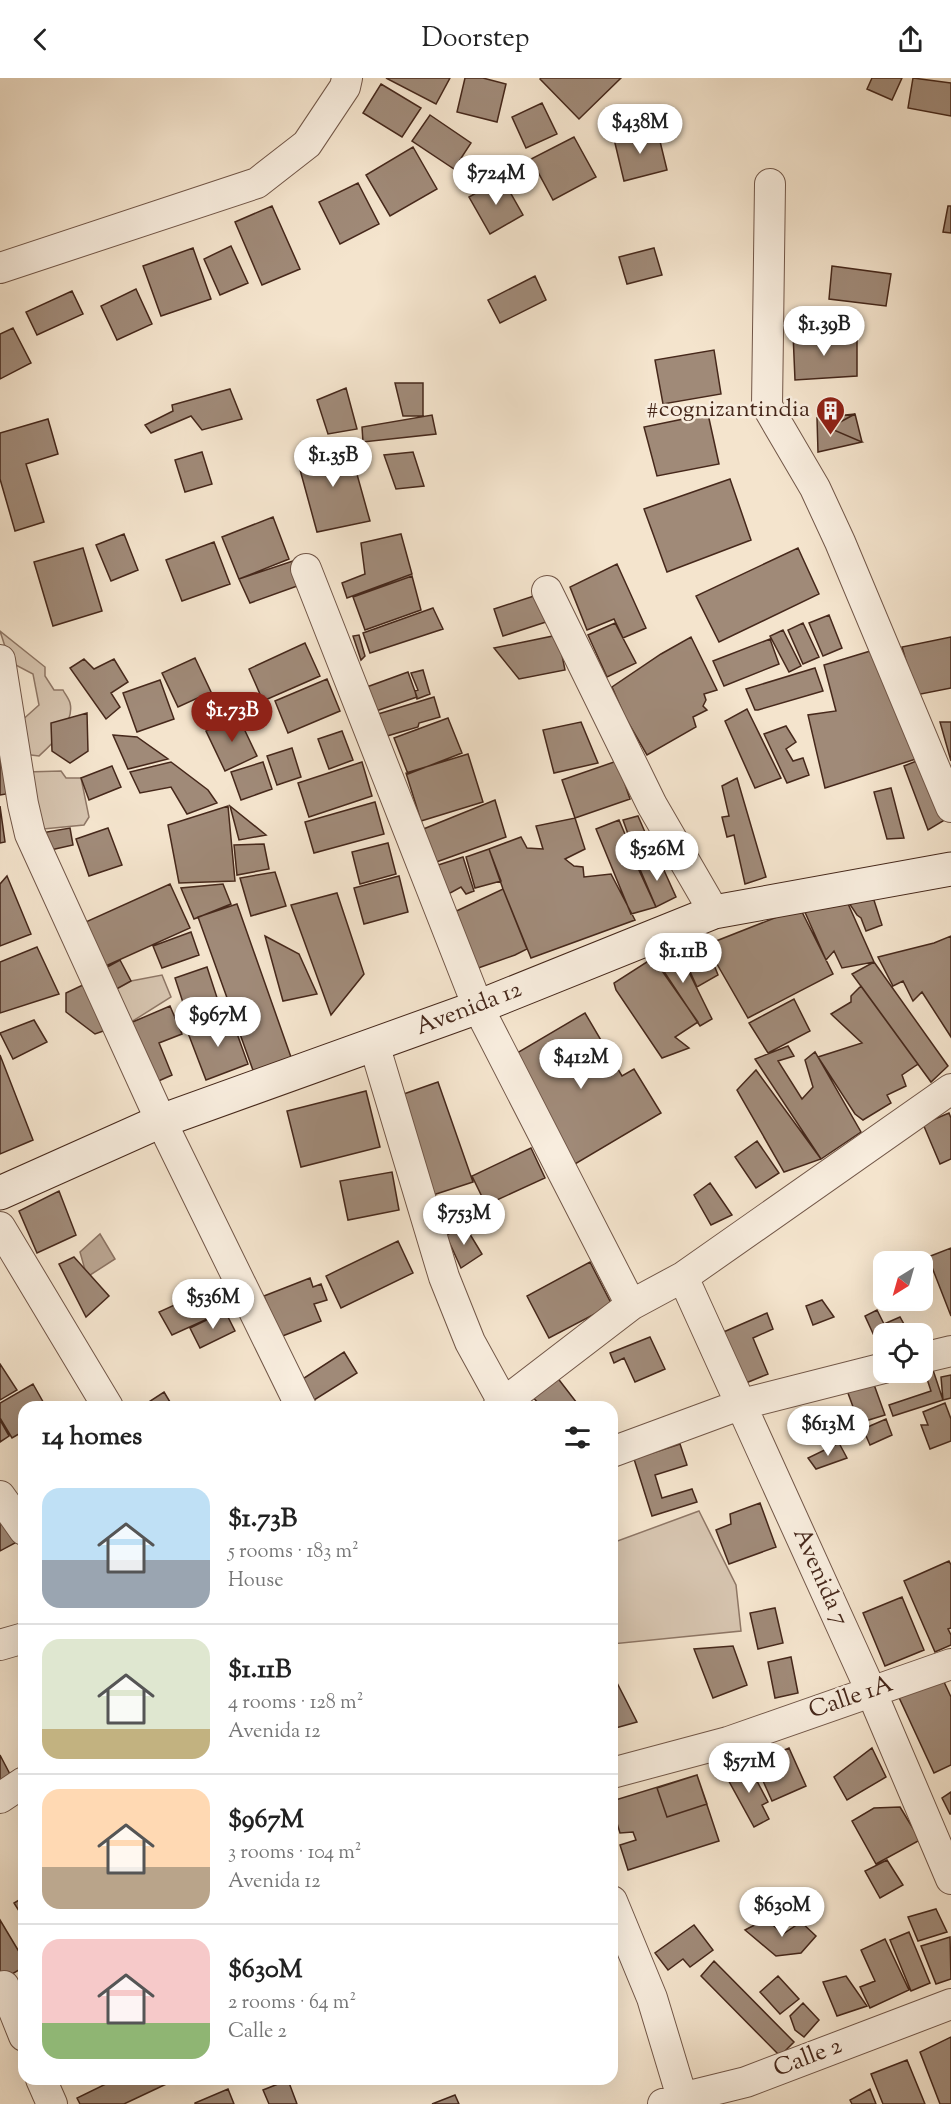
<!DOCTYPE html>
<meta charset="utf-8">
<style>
body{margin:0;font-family:"Sorts Mill Goudy",serif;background:#f6f6f6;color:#222;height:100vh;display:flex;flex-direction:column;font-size:22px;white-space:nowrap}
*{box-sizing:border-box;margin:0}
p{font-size:20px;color:#767676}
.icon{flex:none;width:33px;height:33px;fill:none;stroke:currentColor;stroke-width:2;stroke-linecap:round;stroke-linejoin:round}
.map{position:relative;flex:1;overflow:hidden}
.side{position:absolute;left:18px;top:1323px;width:600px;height:684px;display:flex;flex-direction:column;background:#fff;border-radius:18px;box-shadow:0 6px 24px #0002}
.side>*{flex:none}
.needle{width:39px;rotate:217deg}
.fabs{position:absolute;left:873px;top:1173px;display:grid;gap:12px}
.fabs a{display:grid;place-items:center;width:60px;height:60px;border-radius:12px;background:#fff;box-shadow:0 6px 24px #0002;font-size:30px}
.price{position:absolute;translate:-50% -51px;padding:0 14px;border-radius:21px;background:#fff;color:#222;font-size:20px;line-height:39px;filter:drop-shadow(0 2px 3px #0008)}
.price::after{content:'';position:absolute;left:50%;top:36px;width:18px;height:14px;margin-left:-9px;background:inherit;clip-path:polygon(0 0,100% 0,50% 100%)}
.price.active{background:#8f2418;color:#fff}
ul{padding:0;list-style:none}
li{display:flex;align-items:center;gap:18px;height:150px;padding:0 24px}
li+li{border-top:2px solid #e0e0e0}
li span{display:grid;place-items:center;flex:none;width:168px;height:120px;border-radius:18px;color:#555}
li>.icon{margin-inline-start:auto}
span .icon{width:72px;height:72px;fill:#fffc;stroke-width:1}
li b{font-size:26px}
h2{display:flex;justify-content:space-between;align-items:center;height:72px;padding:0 24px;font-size:26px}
header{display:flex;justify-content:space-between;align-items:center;height:78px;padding:0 24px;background:#fff;font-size:27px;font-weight:600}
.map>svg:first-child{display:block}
.green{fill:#d6c4af;stroke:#8e7665;stroke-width:1.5}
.water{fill:#b9a490;stroke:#8b7261;stroke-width:1.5}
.building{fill:#a08a78;stroke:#46281b;stroke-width:1.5}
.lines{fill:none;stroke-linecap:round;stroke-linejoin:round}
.street-casing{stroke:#725748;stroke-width:32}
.secondary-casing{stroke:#46281b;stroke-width:35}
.street{stroke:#f8edde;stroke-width:30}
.secondary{stroke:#f8edde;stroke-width:33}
.labels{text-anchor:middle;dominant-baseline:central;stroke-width:5;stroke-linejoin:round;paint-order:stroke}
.poi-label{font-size:24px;fill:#46281b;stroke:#f8edde;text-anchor:end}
.street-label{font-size:24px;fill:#46281b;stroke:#f8edde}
</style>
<header><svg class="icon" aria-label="back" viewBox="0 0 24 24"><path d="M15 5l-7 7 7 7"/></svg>Doorstep<svg class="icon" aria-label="share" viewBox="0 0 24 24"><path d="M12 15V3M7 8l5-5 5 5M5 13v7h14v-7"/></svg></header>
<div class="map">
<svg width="951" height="2026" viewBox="0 0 951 2026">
<rect width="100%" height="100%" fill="#f4e4cd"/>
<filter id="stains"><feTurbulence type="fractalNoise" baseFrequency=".00333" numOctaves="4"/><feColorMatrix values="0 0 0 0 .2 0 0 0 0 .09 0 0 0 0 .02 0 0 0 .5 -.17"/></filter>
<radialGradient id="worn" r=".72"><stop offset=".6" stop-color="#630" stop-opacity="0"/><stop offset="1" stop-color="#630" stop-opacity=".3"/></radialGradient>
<path class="green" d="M0,553L45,589V598L54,612H63C65,616 69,621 70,625C75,645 52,666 39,678L23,676L19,645L39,627L33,596L10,584Z
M61,693L66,700H81L89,739L84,747L33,752L26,694Z
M162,897L171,919L128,946L111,914L131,903Z
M699,1433L736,1507L741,1553L612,1566V1465Z"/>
<path class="water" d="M100,1156L115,1181L87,1199L80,1174Z"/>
<path class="building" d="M386,0H450L436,26Z
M465,0H483L506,6L497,44L457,34Z
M541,0H621L579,41L540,1Z
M872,0H902L892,22L867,11Z
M913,0L951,5V38L908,30Z
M381,6L421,30L402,59L363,35Z
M542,25L557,56L526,70L512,39Z
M430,37L471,65L454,91L412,63Z
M657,51L667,92L624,103L614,61Z
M574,59L596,99L553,122L531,81Z
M413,69L437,111L390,138L366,97Z
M502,100L523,137L490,156L469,119Z
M358,105L379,146L340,166L319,124Z
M272,128L300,191L262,207L235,144Z
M948,128H951V155L943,154Z
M231,168L248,205L220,217L204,181Z
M193,170L211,221L161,238L143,188Z
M654,170L662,197L627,206L619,179Z
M832,188L891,196L886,228L829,221Z
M535,198L546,222L500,245L488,222Z
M136,211L152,246L117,262L101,228Z
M72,213L83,236L37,257L26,234Z
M13,250L31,285L0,301V256Z
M793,255L857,260V298L795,302Z
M714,272L721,316L663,326L655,282Z
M395,305H423V338H403Z
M346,310L357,351L328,356L317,322Z
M230,311L242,341L202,352L191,338L151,355L145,347L173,333L172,327Z
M708,336L719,386L657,398L644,349Z
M855,336L862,364L818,374L817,340Z
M855,336L829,350L862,364L818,374L817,340Z
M432,337L436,356L363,364L362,349Z
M48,341L58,376L26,386L44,444L15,453L0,401V355Z
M348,364L370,443L317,454L296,377Z
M202,374L212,406L185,414L175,382Z
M413,374L424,408L396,411L384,377Z
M730,401L751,462L667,494L644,431Z
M273,439L289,481L239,501L222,459Z
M124,456L138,492L111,503L96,467Z
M401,456L412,496L347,520L342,505L365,496L361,465Z
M214,464L230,506L182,523L166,482Z
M83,470L102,533L53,548L34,484Z
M798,470L819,516L719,564L696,518Z
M293,483L300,507L250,525L239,501Z
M617,486L646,550L623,560L614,541L587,552L570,509Z
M412,498L421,532L365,552L353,519Z
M537,517L546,544L503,558L494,531Z
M433,530L443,551L370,575L363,555Z
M829,537L842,570L823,578L809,545Z
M615,545L636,585L607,599L588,557Z
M803,545L819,579L803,586L788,552Z
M783,552L801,588L789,594L770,558Z
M359,557L365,578L361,582L353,558Z
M558,557L565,592L519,601L494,570Z
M691,559L717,612L704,616L706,622L703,628L707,632L693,639L696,649L647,677L625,639L612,609L661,576Z
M951,559V610L916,617L902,569Z
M770,561L779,586L724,608L713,583Z
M305,565L320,598L263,623L249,591Z
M877,571L919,680L825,710L808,637L836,633L824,587Z
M195,580L211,614L178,629L162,595Z
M84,581L94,591L114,581L128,604L111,615L120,629L106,641L70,590Z
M815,590L823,613L758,632H755L746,611Z
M423,592L430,616L417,621L415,613L418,612L411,595Z
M408,594L417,619L376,633L364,610Z
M327,601L340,633L288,655L275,623Z
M160,602L174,641L137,654L123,615Z
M434,619L440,639L419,645L418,649L387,658L378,636Z
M747,631L781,700L755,710L725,643Z
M87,635L88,673L70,685L52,673L51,645Z
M238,638L257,678L225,693L206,653Z
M448,640L462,675L408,696L394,660Z
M581,644L598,685L554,695L543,652Z
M940,644H951V683Z
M786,648L796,664L786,671L793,683L803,680L809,697L787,705L764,656Z
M342,653L353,682L329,691L318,661Z
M113,657L137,659L168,681L128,691Z
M292,670L301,699L277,707L267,678Z
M468,676L483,724L421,743L406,695Z
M6,682L12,715L0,717V683Z
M919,682L943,743L928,752L904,688Z
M617,683L630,721L575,740L562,702Z
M171,684L208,712L217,725L187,736L171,709L140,715L130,694Z
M263,684L272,711L241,722L231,694Z
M362,684L372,718L309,739L298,705Z
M112,688L121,709L89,722L81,700Z
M737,700L766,799L745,806L734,757L727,759L722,739L729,738L722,708Z
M891,710L904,760L887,761L874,714Z
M495,722L506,759L428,787L416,754Z
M375,724L384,756L314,775L305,744Z
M0,728L5,764L0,765Z
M228,728L235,803L179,805L168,747Z
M230,728L266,757L239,762Z
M638,738L654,775L637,781L623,742Z
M575,740L585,771L565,781L574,788L583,789L584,799L611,796L635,842L531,880L503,811L489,771L521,759L527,770L543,771L536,748Z
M619,742L656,829L631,836L596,751Z
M70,750L73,767L46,773L41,755Z
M108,750L122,787L89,798L76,761Z
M388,765L396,796L360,806L352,774Z
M264,766L269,791L237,797L234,767Z
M489,771L501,803L475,810L466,779Z
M463,779L474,813L466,816L461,809L443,819L432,789Z
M658,779L676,819L656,829L637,788Z
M275,794L286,828L251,838L240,800Z
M7,798L31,856L0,868V806Z
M399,798L408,834L364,846L354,810Z
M170,806L190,850L99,891L79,847Z
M223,806L231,826L194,841L181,810Z
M503,811L527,871L515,877L467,894L446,838Z
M871,813L882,847L866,853L861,840L857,837L845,819Z
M337,815L364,896L331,937L291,827Z
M845,819L874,884L842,890L834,873L826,882L804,832Z
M237,826L292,982L254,995L198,839Z
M800,830L833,896L748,940L706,867Z
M191,854L199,877L162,890L153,868Z
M265,858L299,876L317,916L283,923Z
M951,858V959L922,914L913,923L903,903L893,908L878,879L934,865Z
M706,867L718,897L697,909L683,878Z
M37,869L59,916L0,935V884Z
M678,872L712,941L700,948L663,892L656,891L653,880Z
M653,880L698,944L675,959L689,970L662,980L616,912L614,905Z
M120,882L131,903L111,914L100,893Z
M874,884L948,988L931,1004L852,896Z
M207,889L222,935L190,946L175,900Z
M87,905L109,951L95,956L66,934V915Z
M861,908L918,986L902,997L906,1008L887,1017L891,1025L863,1042L855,1036L818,979L862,965L831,936L851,924V918Z
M794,921L810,953L768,975L749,945Z
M170,928L182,956L159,965L172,997L154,1005L128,946Z
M585,935L622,998L634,991L661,1035L570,1089L507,981Z
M231,939L248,986L206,1002L188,955Z
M34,942L47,964L13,981L0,955Z
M788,968L794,978L778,983L802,1021L813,1009L805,982L815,974L861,1054L821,1081L755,981Z
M0,977L33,1062L0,1076Z
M756,992L821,1081L784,1094L737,1012Z
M438,1004L473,1104L433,1117L398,1018Z
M366,1013L380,1069L301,1089L287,1033Z
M949,1035L951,1040V1081L940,1086L923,1046Z
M757,1063L779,1095L756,1110L735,1079Z
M531,1070L545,1100L486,1127L472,1098Z
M392,1094L399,1132L348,1142L340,1103Z
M710,1105L732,1137L711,1147L694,1117Z
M59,1113L76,1157L37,1175L19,1133Z
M465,1148L482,1176L461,1190L446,1157Z
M398,1163L413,1195L341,1230L326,1198Z
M951,1170V1238L928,1179Z
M74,1179L109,1218L86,1239L59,1186Z
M590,1184L612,1227L549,1260L527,1218Z
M310,1200L313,1209L321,1206L327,1222L314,1226L321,1243L280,1259L264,1218Z
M214,1209L225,1233L172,1257L159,1234Z
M822,1222L834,1239L813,1247L806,1228Z
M877,1232L884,1246L900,1239L905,1248L889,1256H884V1258L876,1262L865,1238Z
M225,1233L235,1253L200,1270L190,1250Z
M767,1235L773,1251L753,1260L768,1296L741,1307L719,1256Z
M650,1259L665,1291L635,1304L624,1280L614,1285L610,1275Z
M344,1274L357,1295L311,1324L298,1304Z
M0,1286L17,1312L0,1322Z
M931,1286L943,1322L893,1338L889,1327L931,1313L923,1289Z
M553,1294L580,1329H542L527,1313Z
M951,1297V1320L943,1322L941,1299Z
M872,1301L885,1337L859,1345L845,1307Z
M33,1306L46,1329H24V1353L12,1360L0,1340V1325Z
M164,1314L173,1329H141Z
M945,1325L951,1341V1363L930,1371L921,1347H928L923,1334Z
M886,1341L892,1357L870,1367L863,1351Z
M0,1342L9,1358L0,1364Z
M839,1365L847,1380L816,1391L808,1380Z
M680,1366L687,1387L655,1397L662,1420L692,1411L697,1424L652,1438L634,1381Z
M760,1425L776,1469L729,1486L716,1452L731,1446L730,1436Z
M0,1438L15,1465L0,1473Z
M949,1483L951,1487V1550L948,1551L951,1557V1567L935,1574L904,1503Z
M902,1519L924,1572L885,1588L863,1535Z
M775,1530L783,1565L758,1571L750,1535Z
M733,1568L747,1607L713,1620L694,1571Z
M791,1579L798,1615L775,1620L768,1584Z
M612,1595L637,1644L612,1651Z
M944,1604L951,1619V1687L934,1695L896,1613Z
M789,1670L806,1708L772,1723L755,1685Z
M872,1670L886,1699L847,1722L834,1699Z
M0,1677L12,1700L0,1710Z
M748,1686L768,1724L762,1727L769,1741L754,1749L726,1698Z
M697,1697L719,1763L628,1792L620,1767L636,1762L633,1754L620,1755L612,1729V1723Z
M697,1697L707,1726L667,1739L657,1710Z
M951,1714V1736H950L942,1720Z
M900,1729L920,1762L876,1786L852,1743L874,1730Z
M887,1782L903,1807L880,1820L865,1793Z
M24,1819V1841L14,1825Z
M936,1831L947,1854L918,1863L908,1839Z
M766,1841L783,1856L801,1844L816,1858L801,1875L776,1878L745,1852Z
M0,1842L24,1882V1889L0,1903Z
M694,1847L713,1872L690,1889L683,1881L668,1892L655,1875Z
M909,1854L930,1905L911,1913L890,1862Z
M950,1859L951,1901L936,1906L921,1868Z
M885,1861L909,1912L870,1930L860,1909L875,1903L861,1872Z
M714,1883L794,1964L780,1978L701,1898Z
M778,1898L799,1921L780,1936L760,1914Z
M846,1898L867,1928L837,1938L823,1904Z
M803,1925L819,1942L804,1959L795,1952L790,1938Z
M951,1959V2026H940L920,1974Z
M907,1982L925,2026H883L871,1996Z
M116,2001H177L124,2026H80L77,2020Z
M288,2002L297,2026H269L263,2012Z
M228,2011L234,2026H195V2025Z
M870,2011L876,2026H852L850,2022Z
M455,2017L459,2026H432Z"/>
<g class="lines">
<defs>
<path id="street" d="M770,106L767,328L815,410L840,464L951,729
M0,190L257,105L307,66L345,9L347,0
M306,491L478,929L631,1227
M547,513L652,727L714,834
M0,582L23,726L30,756L161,1043L301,1329
M374,966L444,1199L470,1264L503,1324
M0,1149L108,1329
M683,1199L871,1613L951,1801
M922,1280L951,1273
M498,1329L631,1227L683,1199L951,1011
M612,1374L742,1326L884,1290
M0,1418L24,1452
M0,1567L24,1560
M612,1695L728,1664L951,1586
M0,1720L24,1704
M612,1823L652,1920L684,2026
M4,1908L24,1958
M41,2001L52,2026
M663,2026L681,2020L746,2004L951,1926"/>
<path id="secondary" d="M0,1115L161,1043L478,929L714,834L951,791"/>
</defs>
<use href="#street" class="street-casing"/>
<use href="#secondary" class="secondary-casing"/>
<use href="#street" class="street"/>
<use href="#secondary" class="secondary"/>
</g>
<defs>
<symbol id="building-pin" viewBox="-11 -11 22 30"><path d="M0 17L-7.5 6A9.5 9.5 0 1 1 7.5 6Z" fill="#8f2418" stroke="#f8edde"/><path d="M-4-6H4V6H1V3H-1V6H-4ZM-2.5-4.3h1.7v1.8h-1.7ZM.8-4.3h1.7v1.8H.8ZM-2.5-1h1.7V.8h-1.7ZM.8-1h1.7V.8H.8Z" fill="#fff"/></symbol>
</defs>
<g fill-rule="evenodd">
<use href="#building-pin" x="814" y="316" width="33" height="45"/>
</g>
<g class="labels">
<g class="poi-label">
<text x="810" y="332">#cognizantindia</text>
</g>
<g class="street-label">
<text transform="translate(469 931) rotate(-21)">Avenida 12</text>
<text transform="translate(820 1499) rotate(66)">Avenida 7</text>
<text transform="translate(851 1620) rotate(-19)">Calle 1A</text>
<text transform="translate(808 1980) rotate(-21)">Calle 2</text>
</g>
</g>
<rect width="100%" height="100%" filter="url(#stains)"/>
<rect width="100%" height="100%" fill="url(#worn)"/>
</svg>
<div class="fabs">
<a><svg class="needle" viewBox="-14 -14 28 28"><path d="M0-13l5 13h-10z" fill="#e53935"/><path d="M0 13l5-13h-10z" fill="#767676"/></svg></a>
<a><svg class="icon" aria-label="locate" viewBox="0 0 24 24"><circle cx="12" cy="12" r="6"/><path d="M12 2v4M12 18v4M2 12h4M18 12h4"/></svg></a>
</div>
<b class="price" style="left:640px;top:77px">$438M</b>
<b class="price" style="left:496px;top:128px">$724M</b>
<b class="price" style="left:824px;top:279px">$1.39B</b>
<b class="price" style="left:333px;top:410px">$1.35B</b>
<b class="price active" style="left:232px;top:665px">$1.73B</b>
<b class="price" style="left:657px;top:804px">$526M</b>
<b class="price" style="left:683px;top:906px">$1.11B</b>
<b class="price" style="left:218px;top:970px">$967M</b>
<b class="price" style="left:581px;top:1012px">$412M</b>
<b class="price" style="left:464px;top:1168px">$753M</b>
<b class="price" style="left:213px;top:1252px">$536M</b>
<b class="price" style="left:828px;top:1379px">$613M</b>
<b class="price" style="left:749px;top:1716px">$571M</b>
<b class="price" style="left:782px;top:1860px">$630M</b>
<section class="side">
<h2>14 homes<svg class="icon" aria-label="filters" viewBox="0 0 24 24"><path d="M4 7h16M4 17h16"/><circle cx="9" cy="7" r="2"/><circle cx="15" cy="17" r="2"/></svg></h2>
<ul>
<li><span style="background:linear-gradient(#bfe0f5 60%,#9aa5b1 0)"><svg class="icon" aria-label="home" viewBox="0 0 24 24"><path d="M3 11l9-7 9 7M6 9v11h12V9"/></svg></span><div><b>$1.73B</b><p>5 rooms · 183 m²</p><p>House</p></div></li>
<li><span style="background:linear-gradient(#dfe7d0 75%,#c2b280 0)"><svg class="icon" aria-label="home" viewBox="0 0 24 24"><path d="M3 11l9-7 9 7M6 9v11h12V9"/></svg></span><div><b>$1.11B</b><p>4 rooms · 128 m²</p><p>Avenida 12</p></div></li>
<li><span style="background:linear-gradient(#ffd9b3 65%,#b9a48a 0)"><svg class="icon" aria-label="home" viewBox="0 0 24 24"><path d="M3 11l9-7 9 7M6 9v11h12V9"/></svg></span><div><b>$967M</b><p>3 rooms · 104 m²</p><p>Avenida 12</p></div></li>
<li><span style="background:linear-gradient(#f6c9c9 70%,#8fb573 0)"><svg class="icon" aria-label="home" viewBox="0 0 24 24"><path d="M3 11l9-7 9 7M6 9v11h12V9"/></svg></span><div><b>$630M</b><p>2 rooms · 64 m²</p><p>Calle 2</p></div></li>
</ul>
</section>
</div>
